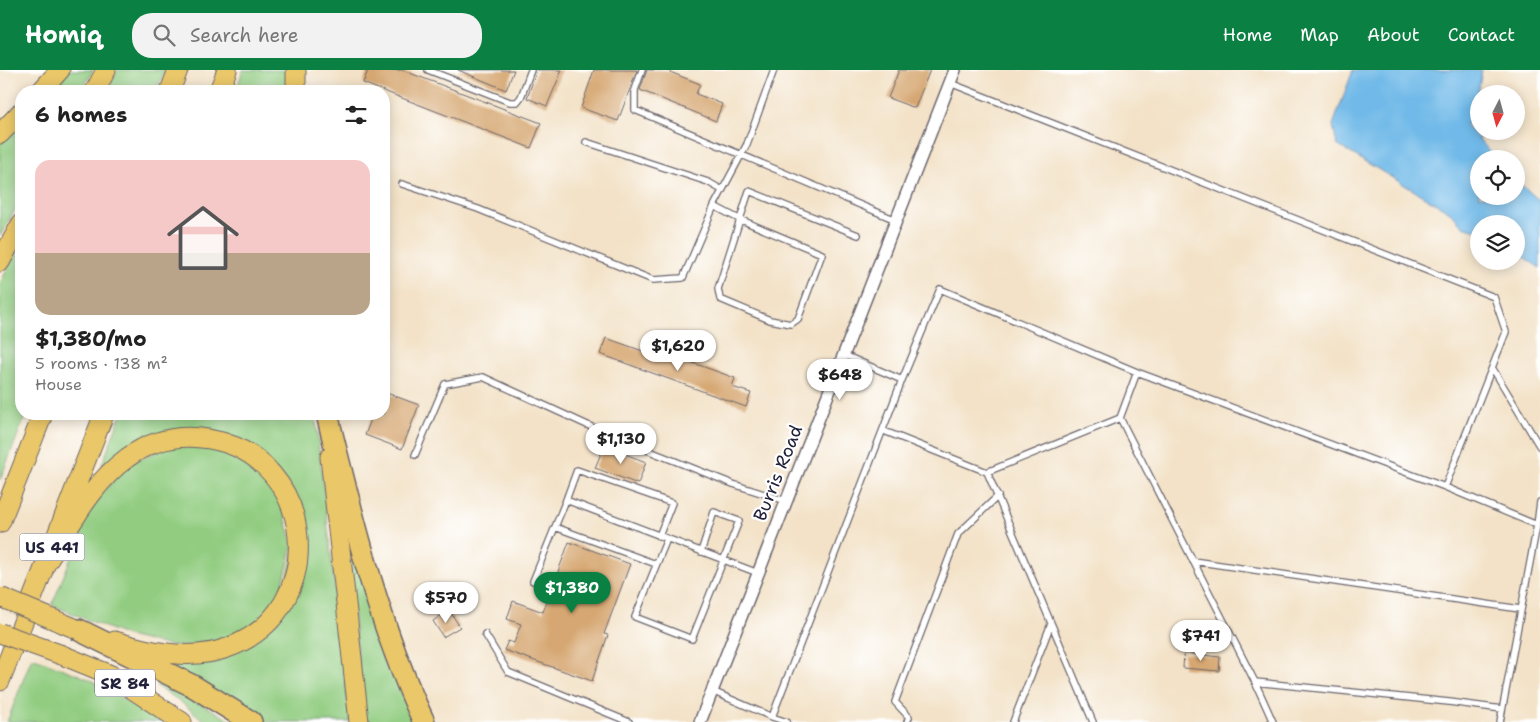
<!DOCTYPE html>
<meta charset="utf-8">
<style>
body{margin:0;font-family:"Shantell Sans",sans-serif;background:#f2f2f2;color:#222;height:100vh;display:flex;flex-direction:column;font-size:19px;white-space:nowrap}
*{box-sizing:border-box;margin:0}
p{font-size:16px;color:#767676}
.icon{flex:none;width:28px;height:28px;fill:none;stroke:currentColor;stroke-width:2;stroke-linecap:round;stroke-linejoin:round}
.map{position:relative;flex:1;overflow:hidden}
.sheet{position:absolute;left:15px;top:15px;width:375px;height:335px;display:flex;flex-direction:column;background:#fff;border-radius:20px;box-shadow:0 2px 12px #0003}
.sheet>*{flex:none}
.needle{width:32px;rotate:186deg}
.tools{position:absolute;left:1470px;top:15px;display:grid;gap:10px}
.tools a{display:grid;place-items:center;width:55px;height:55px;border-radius:50%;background:#fff;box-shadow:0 2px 12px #0003;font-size:25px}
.price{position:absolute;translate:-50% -42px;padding:0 11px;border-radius:18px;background:#fff;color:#222;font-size:16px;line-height:32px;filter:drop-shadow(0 1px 2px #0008)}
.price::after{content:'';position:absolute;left:50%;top:30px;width:15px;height:11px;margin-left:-8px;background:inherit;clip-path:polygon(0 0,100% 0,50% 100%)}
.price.selected{background:#0b8043;color:#fff}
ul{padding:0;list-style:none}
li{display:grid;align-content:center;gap:10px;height:265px;padding:0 20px}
li span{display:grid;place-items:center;height:155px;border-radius:15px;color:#555}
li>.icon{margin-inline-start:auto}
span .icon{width:90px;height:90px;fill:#fffc;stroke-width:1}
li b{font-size:21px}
h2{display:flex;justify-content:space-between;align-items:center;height:60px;padding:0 20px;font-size:21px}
header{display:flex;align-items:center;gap:30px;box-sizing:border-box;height:70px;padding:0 25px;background:#0b8043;color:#fff}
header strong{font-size:24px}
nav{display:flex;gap:28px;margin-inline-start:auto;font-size:18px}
.search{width:350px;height:45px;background:#f2f2f2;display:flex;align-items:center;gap:12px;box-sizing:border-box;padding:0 18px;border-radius:20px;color:#767676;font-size:19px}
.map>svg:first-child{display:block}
.green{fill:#91cc80;stroke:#5a775e}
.water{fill:#70b9e8;stroke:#496e92}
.building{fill:#d6a772}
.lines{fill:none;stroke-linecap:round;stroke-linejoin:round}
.lane-casing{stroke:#6b656c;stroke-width:8}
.street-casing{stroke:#6b656c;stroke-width:14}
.primary-casing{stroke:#6b656c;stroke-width:21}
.highway-casing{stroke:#6b656c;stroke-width:24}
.lane{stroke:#fff;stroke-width:5.5}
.street{stroke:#fff;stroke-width:11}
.primary{stroke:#eac769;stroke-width:19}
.highway{stroke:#eac769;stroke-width:21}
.primary-bridge-casing{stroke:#6b656c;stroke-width:21;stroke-linecap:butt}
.primary-bridge{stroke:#eac769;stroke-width:19}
.labels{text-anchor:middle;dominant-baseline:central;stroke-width:4.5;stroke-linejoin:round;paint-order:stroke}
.shield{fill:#fff;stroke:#646476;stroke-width:1}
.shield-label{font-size:16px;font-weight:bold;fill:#22223b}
.street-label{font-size:18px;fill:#22223b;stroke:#fff}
</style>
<header>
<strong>Homiq</strong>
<div class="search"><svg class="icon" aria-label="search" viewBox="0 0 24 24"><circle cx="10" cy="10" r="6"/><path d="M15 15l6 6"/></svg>Search here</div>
<nav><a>Home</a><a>Map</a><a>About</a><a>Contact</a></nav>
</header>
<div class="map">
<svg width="1540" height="652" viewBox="0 0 1540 652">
<rect width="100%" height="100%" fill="#fff"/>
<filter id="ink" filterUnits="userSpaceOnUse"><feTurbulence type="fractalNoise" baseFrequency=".02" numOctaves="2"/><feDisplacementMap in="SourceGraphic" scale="10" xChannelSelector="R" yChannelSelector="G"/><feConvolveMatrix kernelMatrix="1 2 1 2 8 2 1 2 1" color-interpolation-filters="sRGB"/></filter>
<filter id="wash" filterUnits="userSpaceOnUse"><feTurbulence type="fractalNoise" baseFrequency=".0096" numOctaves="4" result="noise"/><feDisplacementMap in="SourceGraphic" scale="20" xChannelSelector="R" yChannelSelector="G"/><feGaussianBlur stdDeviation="1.12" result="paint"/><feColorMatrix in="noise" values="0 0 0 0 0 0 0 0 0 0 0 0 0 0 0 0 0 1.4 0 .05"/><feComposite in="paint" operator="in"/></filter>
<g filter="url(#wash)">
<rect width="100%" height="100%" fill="#f3e2c7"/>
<path class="green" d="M67,0H93L82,21H48Z
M118,0H165L156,21H107Z
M243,0H289V21H236Z
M21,51V129L0,166V72Z
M21,174V344H26L0,410V213Z
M121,344H315L350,652H263L232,632L165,595L167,589L277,552L302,447L294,422L282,406L208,364L104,397L102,395Z
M173,375L217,377L255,397L278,423L293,474L280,525L247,562L206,576H171L127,566L52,535L88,445L98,427L130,393Z
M345,456L416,652H364Z
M32,587L89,609L161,652H7Z
M158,609L233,652H206L177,629L156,616Z"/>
<path class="water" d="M1353,0H1482L1478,23L1466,55L1497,89H1479V126H1516V110L1540,131V198L1516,182V154H1479V161L1463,156L1450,142L1337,75L1333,55Z"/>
<g id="blocks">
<path class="building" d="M368,0H402L541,53L531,78L363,13Z
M458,0H514L506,20Z
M537,0H562L547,36L527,28Z
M594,0H637L618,51L581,38Z
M647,0H665L700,14L696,24L722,34L716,51L640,20Z
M899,0H930L915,38L888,28Z
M606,268L680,294L682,289L735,308L732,317L751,323L746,337L600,284Z
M384,322L419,335L402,379L365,365L373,344H384Z
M604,376L646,392L638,414L595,398Z
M569,472L630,494L604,564L608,565L592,611L504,580L508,571L514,573L521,554L507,549L513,531L543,542Z
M449,540L460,557L443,567L433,551Z
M1184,583L1220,587L1219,601L1183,598Z"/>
</g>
</g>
<g filter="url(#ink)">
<use href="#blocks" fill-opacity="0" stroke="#6b656c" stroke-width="1"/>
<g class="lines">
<defs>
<path id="lane" d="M428,0L510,32H517L521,27L531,0
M642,0L635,20V40L896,150
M950,13L1494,227L1506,262L1445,417
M586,72L708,112L722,120
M402,114L478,139L653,210L683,208L714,136L747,74L774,0
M714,136L739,149L822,184L798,249L791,254L770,250L720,229L718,219L749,121L858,165
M1493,299L1540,377
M902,310L940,219L1137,302L1445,417L1537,455L1500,652
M1120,348L1137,302
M884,361L987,402L1093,652
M415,385L445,314L483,307L609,365L733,414L786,431
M987,402L1120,348L1255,612L1273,652
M566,430L577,400L672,433L659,466
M1537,455L1540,432
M555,457L656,494
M667,469L635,547L692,569L739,451L714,442L701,482
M1193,491L1520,539
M533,511L566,430L758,503
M485,564L508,602L629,652
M1255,612L1449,632L1502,639
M712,621L772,647L902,310L844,285
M772,647L787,652
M907,652L909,647L895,632L958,464L998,426
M1013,652L1051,554"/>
<path id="street" d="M700,652L955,0"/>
<path id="primary" d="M296,0V21
M41,21L60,0
M95,21L106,0
M170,21L178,0
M219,21L227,0
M0,64L21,42
M0,192L21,154
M330,387L359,652
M0,453L43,344
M47,492C70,457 92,413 127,388C151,370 179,364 209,369C317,387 332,541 227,578C191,591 150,582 115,571
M62,585L111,605L182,652
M0,611L104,344"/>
<path id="highway" d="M327,344C353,449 378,554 424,652
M79,560L193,616L251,652"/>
</defs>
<use href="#lane" class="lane-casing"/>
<use href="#street" class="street-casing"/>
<use href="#primary" class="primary-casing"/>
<use href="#highway" class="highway-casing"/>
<use href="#lane" class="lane"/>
<use href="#street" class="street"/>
<use href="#primary" class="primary"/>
<use href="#highway" class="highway"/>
<defs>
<path id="primary-bridge" d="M0,527L79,560
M0,563L62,585"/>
</defs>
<use href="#primary-bridge" class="primary-bridge-casing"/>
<use href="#primary-bridge" class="primary-bridge"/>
</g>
</g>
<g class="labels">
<g class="shield">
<rect x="19.5" y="463.5" width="65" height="27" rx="4"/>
<rect x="95" y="599.5" width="60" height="27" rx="4"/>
</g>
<g class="shield-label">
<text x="52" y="477">US 441</text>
<text x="125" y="613">SR 84</text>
</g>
<g class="street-label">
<text transform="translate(778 403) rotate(-68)">Burris Road</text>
</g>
</g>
</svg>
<div class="tools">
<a><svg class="needle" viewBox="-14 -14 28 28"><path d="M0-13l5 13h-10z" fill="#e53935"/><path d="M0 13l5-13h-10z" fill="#767676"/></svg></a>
<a><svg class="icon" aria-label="locate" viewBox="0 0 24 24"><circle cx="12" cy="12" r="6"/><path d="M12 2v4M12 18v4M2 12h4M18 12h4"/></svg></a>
<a><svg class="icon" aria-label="layers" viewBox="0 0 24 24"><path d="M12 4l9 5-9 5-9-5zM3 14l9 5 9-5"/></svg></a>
</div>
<b class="price" style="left:678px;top:302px">$1,620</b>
<b class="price" style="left:840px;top:331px">$648</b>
<b class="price" style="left:621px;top:395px">$1,130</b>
<b class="price selected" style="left:572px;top:544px">$1,380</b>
<b class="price" style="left:446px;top:554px">$570</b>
<b class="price" style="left:1201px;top:592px">$741</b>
<section class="sheet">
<h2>6 homes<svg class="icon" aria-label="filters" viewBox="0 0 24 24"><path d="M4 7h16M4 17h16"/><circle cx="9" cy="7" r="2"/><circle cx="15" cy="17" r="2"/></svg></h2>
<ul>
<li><span style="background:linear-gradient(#f6c9c9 60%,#b9a48a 0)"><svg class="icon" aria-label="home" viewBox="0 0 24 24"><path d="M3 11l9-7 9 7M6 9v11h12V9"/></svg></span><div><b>$1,380/mo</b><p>5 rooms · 138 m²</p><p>House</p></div></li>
</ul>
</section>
</div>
